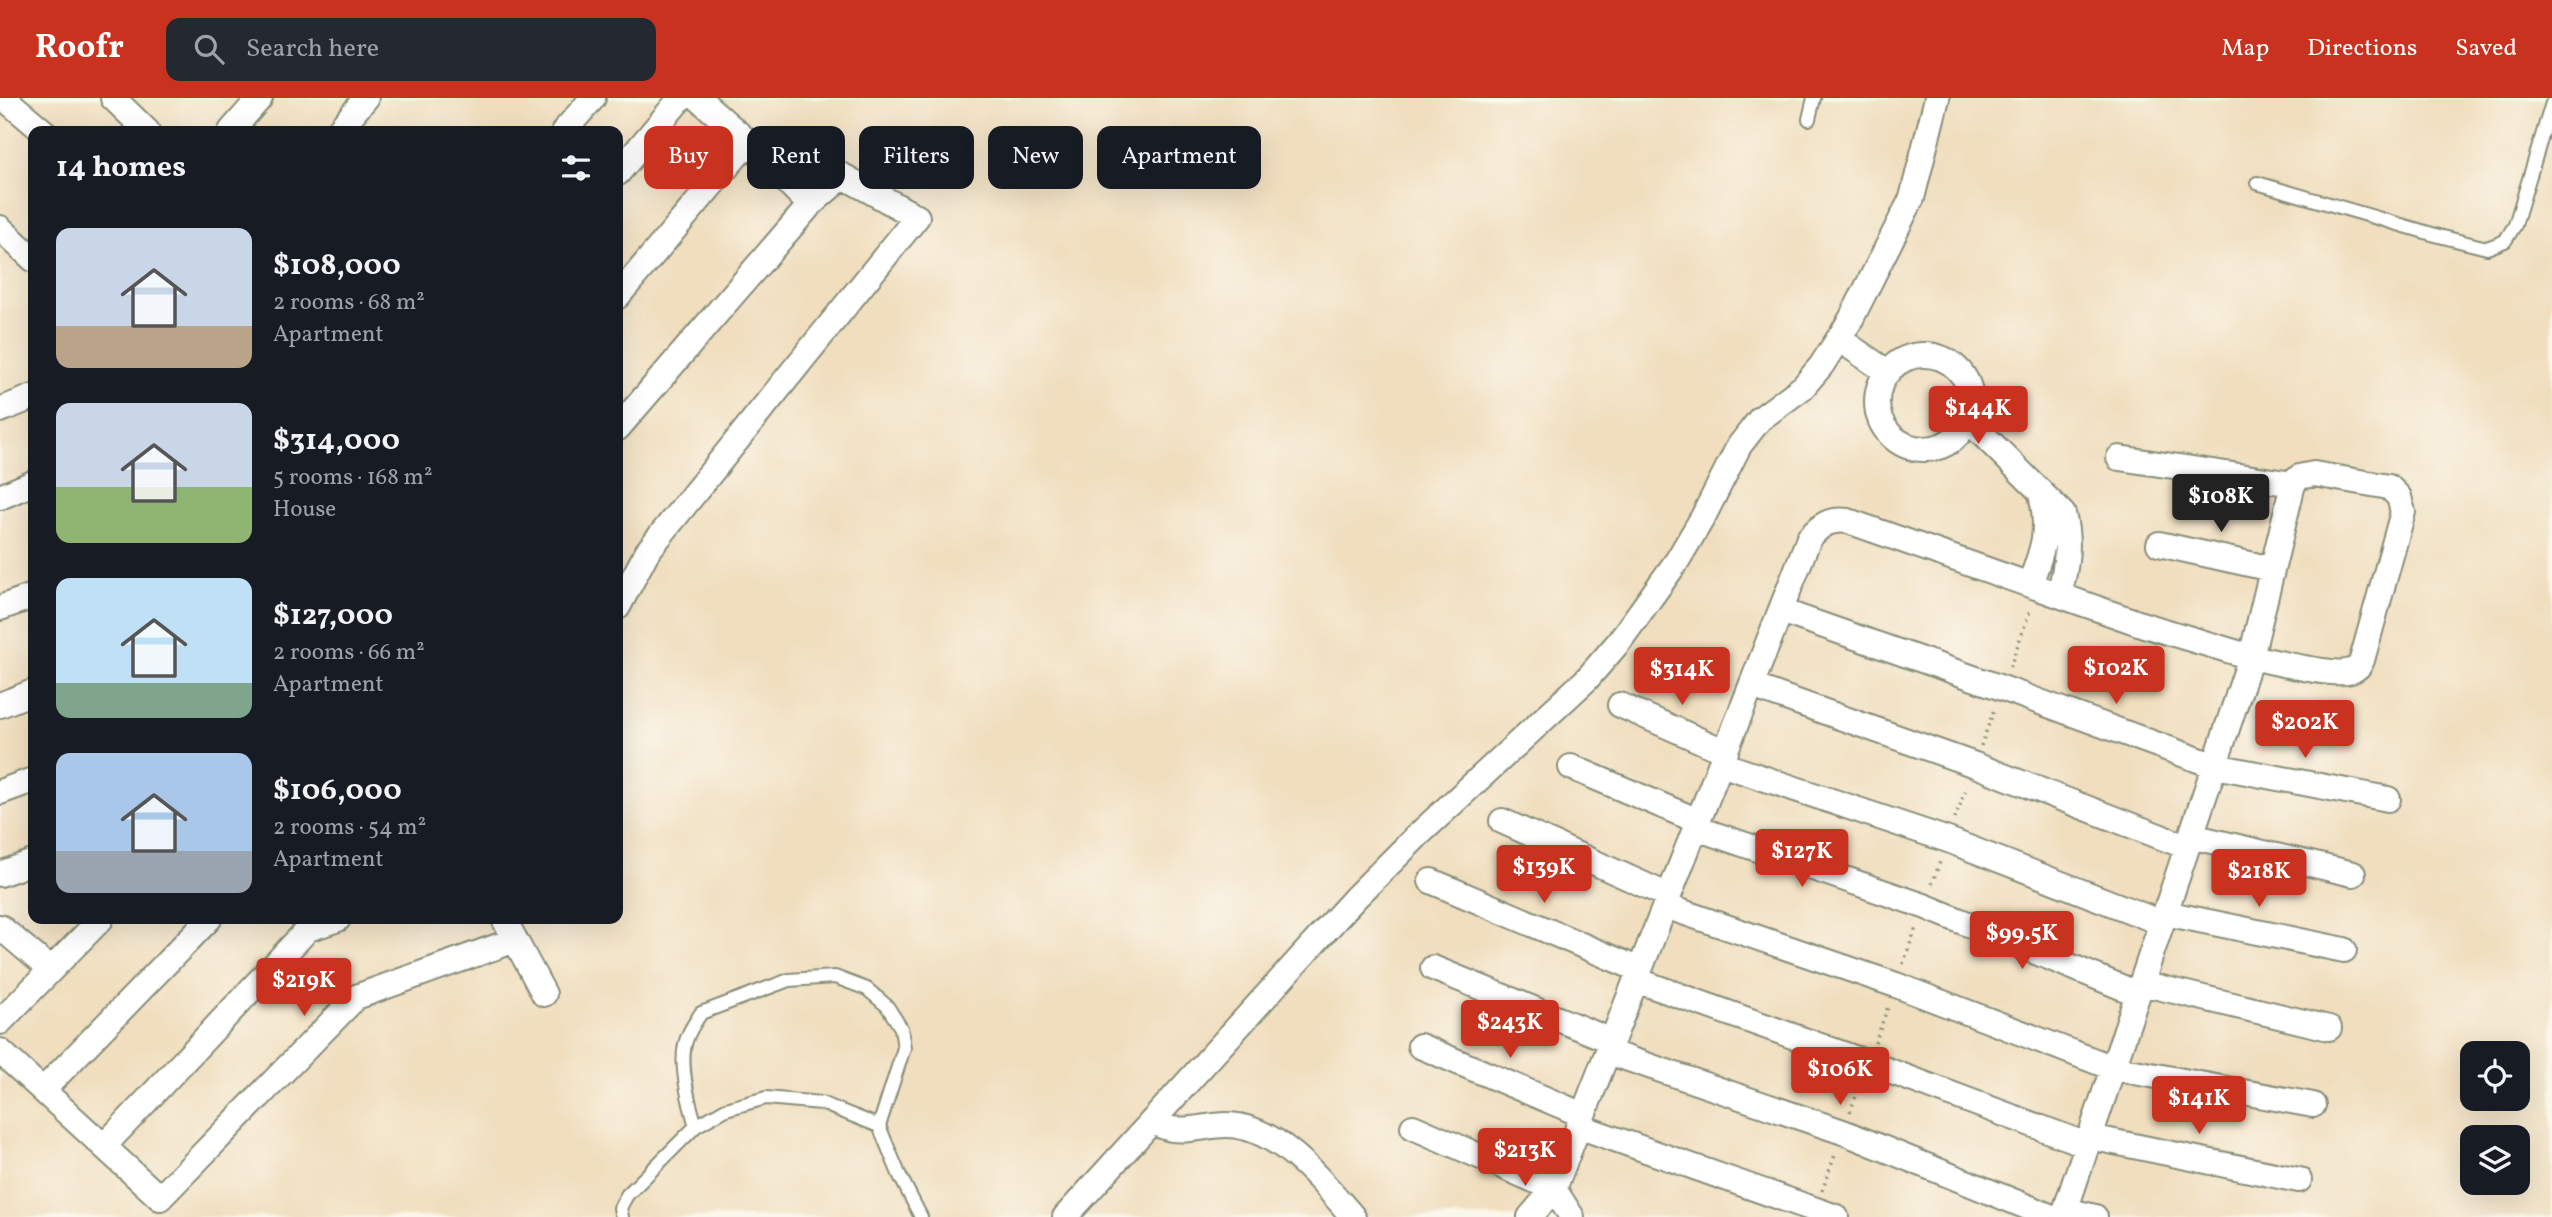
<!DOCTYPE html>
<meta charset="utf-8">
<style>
body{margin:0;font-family:Vollkorn,serif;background:#242831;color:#f1f3f6;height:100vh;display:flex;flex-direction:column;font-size:26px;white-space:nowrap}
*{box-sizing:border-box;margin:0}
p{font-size:23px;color:#9ea1a6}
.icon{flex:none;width:38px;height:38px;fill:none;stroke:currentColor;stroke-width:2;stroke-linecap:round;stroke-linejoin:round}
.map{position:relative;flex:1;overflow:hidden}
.side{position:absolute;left:28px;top:28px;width:595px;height:798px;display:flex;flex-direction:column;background:#171b24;border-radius:14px;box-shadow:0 7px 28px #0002}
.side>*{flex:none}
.banner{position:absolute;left:644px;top:28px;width:665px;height:63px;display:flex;gap:14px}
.fabs{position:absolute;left:2460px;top:943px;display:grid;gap:14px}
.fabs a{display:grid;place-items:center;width:70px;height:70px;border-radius:14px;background:#171b24;box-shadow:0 7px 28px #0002;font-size:35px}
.price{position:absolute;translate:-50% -60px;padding:0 16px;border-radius:7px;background:#c8321e;color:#fff;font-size:23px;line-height:46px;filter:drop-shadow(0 2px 4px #0008)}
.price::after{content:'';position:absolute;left:50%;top:42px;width:21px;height:16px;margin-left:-10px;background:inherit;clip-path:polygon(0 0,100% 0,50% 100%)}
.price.active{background:#222;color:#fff}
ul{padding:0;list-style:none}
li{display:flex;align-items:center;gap:21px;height:175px;padding:0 28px}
li span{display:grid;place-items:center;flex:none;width:196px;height:140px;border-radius:14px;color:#555}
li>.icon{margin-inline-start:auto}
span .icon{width:84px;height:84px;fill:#fffc;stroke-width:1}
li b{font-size:30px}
h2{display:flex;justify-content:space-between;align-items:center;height:84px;padding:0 28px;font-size:30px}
.pill{padding:0 24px;border-radius:14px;background:#171b24;box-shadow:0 7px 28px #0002;font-size:24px;line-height:63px}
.pill.active{background:#c8321e;color:#fff}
header{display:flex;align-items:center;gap:42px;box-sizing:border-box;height:98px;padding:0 35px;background:#c8321e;color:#fff}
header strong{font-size:33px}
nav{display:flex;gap:38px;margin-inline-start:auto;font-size:24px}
.search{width:490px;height:63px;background:#242831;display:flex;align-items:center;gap:18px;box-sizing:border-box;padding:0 24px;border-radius:14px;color:#9ea1a6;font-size:26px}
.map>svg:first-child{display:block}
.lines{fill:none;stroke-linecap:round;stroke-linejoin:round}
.service-casing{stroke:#888e79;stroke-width:16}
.minor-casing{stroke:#888e79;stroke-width:28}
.path{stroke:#888e79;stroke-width:3.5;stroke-dasharray:2 5;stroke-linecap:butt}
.service{stroke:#fff;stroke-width:12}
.minor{stroke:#fff;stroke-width:24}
</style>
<header>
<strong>Roofr</strong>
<div class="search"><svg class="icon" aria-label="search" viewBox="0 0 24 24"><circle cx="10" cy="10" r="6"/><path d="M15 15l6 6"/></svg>Search here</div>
<nav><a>Map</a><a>Directions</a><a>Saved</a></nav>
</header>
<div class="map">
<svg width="2552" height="1119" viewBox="0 0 2552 1119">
<rect width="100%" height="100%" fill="#fbf7ec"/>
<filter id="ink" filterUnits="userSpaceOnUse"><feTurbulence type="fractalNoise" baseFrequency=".0143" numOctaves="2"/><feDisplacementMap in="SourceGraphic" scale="14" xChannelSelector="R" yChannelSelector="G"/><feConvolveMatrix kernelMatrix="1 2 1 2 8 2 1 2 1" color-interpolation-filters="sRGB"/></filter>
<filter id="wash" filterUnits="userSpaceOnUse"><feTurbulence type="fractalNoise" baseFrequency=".00686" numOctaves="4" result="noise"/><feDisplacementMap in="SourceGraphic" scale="28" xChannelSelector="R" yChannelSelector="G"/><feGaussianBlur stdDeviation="1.57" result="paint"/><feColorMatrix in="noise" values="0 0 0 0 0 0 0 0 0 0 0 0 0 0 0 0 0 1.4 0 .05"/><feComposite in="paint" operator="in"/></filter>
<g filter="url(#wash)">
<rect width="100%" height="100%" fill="#f0debe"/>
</g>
<g filter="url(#ink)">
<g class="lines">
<defs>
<path id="service" d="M1809,21L1814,0
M2257,85L2439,138L2487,150L2505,143L2515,127L2552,5
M696,1028L726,1011L766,1000L821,1005L879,1028
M622,1119L620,1110L627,1097L696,1028C689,1005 678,962 687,940C690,931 696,923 701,915L789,882L835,879L867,891L887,908L901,930L904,950L879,1028L899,1076L921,1119"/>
<path id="minor" d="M4,0L43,33
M113,0L147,33
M698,0L748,44L810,107
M231,33L260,0
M338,33L366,0
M564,33L593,0
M618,75L681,0
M0,130L33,161
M618,198L748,44
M1839,241L1887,274
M1877 304a47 47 0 1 1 94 0a47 47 0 1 1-94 0Z
M0,312L33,299
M1969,323L2063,416C2070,444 2067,468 2059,496
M618,330L810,107L843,78L917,119L647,454L618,509
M2119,360L2293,386
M2314,376L2389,389L2399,399L2403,414L2362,562C2360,568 2357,571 2351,573C2334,579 2271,563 2251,559L2293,386L2299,379Z
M0,399L33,385
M2159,446L2272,471
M2030,486C2043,451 2050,433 2041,396
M0,510L33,498
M1781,513L2002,590L2215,668L2388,701
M1752,588L1975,667L2187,749
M0,607L33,594
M1620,607L1726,654
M1721,666L1948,742L2162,825
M1571,669L1698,723
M0,694L33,682
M1502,723L1669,798
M1696,730L1924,808L2138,896
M2191,738L2353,776
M0,776L33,764
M1431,783L1640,872
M1665,808L1896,887L2113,970L2313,1007
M2165,815L2344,852
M504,821L544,896
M0,829L51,872
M1433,870L1612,943
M1636,882L1868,965L2087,1047
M2141,885L2329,930
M0,924L101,821
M1420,948L1583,1017
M0,953L160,1100L356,899L515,842
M1608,954L1843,1034L2052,1119
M43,992L209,821
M1152,1024C1158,1026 1165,1030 1172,1031C1190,1034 1208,1027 1226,1027C1277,1027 1322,1083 1353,1119
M1578,1028L1836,1119
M1413,1029L1554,1091L1572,1119
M2090,1039L2299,1082
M104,1048L308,831L338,821
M2065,1112L2095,1119
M1065,1119L1355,800L1417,738L1586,582L1618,545L1677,463L1703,419L1739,348L1760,321L1803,289L1821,268L1850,223L1912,100L1937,0
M1530,1119L1554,1091L1809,440C1822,426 1829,421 1848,423L2144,527L2251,559L2063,1119"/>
</defs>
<use href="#service" class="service-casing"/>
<use href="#minor" class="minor-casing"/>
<path class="path" d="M2010,569L2031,510
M1981,648L1995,609
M1955,721L1967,688
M1932,786L1941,761
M1903,866L1917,827
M1875,945L1889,906
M1850,1014L1861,985
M1822,1093L1836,1054"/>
<use href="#service" class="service"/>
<use href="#minor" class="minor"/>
</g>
</g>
</svg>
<div class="fabs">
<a><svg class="icon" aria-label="locate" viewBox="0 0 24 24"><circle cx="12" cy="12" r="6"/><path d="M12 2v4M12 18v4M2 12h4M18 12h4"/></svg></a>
<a><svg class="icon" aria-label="layers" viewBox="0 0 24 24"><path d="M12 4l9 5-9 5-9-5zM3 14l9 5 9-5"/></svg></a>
</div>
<b class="price" style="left:1978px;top:348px">$144K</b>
<b class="price active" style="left:2221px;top:436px">$108K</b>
<b class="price" style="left:2116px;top:608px">$102K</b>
<b class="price" style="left:1682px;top:609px">$314K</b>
<b class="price" style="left:2305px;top:662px">$202K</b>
<b class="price" style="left:1802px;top:791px">$127K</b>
<b class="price" style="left:1544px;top:807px">$139K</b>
<b class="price" style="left:2259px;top:811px">$218K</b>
<b class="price" style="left:2022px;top:873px">$99.5K</b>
<b class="price" style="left:304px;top:920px">$219K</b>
<b class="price" style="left:1510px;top:962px">$243K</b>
<b class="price" style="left:1840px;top:1009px">$106K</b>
<b class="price" style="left:2199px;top:1038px">$141K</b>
<b class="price" style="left:1525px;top:1090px">$213K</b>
<div class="banner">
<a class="pill active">Buy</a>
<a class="pill">Rent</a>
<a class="pill">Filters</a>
<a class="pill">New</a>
<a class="pill">Apartment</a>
</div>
<section class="side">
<h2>14 homes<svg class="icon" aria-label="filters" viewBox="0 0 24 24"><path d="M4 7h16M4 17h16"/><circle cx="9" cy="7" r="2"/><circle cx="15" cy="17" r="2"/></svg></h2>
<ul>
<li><span style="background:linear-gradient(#c9d6e8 70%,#b9a48a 0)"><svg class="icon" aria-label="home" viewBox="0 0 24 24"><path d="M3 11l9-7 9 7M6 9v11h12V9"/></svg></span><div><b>$108,000</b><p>2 rooms · 68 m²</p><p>Apartment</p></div></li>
<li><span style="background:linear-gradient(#c9d6e8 60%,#8fb573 0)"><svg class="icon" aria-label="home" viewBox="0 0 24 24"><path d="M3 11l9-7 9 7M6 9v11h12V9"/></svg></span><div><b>$314,000</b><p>5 rooms · 168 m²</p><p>House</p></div></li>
<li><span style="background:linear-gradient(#bfe0f5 75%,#7fa58c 0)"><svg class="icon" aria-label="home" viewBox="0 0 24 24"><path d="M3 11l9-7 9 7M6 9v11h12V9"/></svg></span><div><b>$127,000</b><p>2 rooms · 66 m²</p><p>Apartment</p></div></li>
<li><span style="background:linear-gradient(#a9c7e8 70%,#9aa5b1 0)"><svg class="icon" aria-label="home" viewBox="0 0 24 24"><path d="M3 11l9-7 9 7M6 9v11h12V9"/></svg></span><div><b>$106,000</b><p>2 rooms · 54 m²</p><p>Apartment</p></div></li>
</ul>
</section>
</div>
